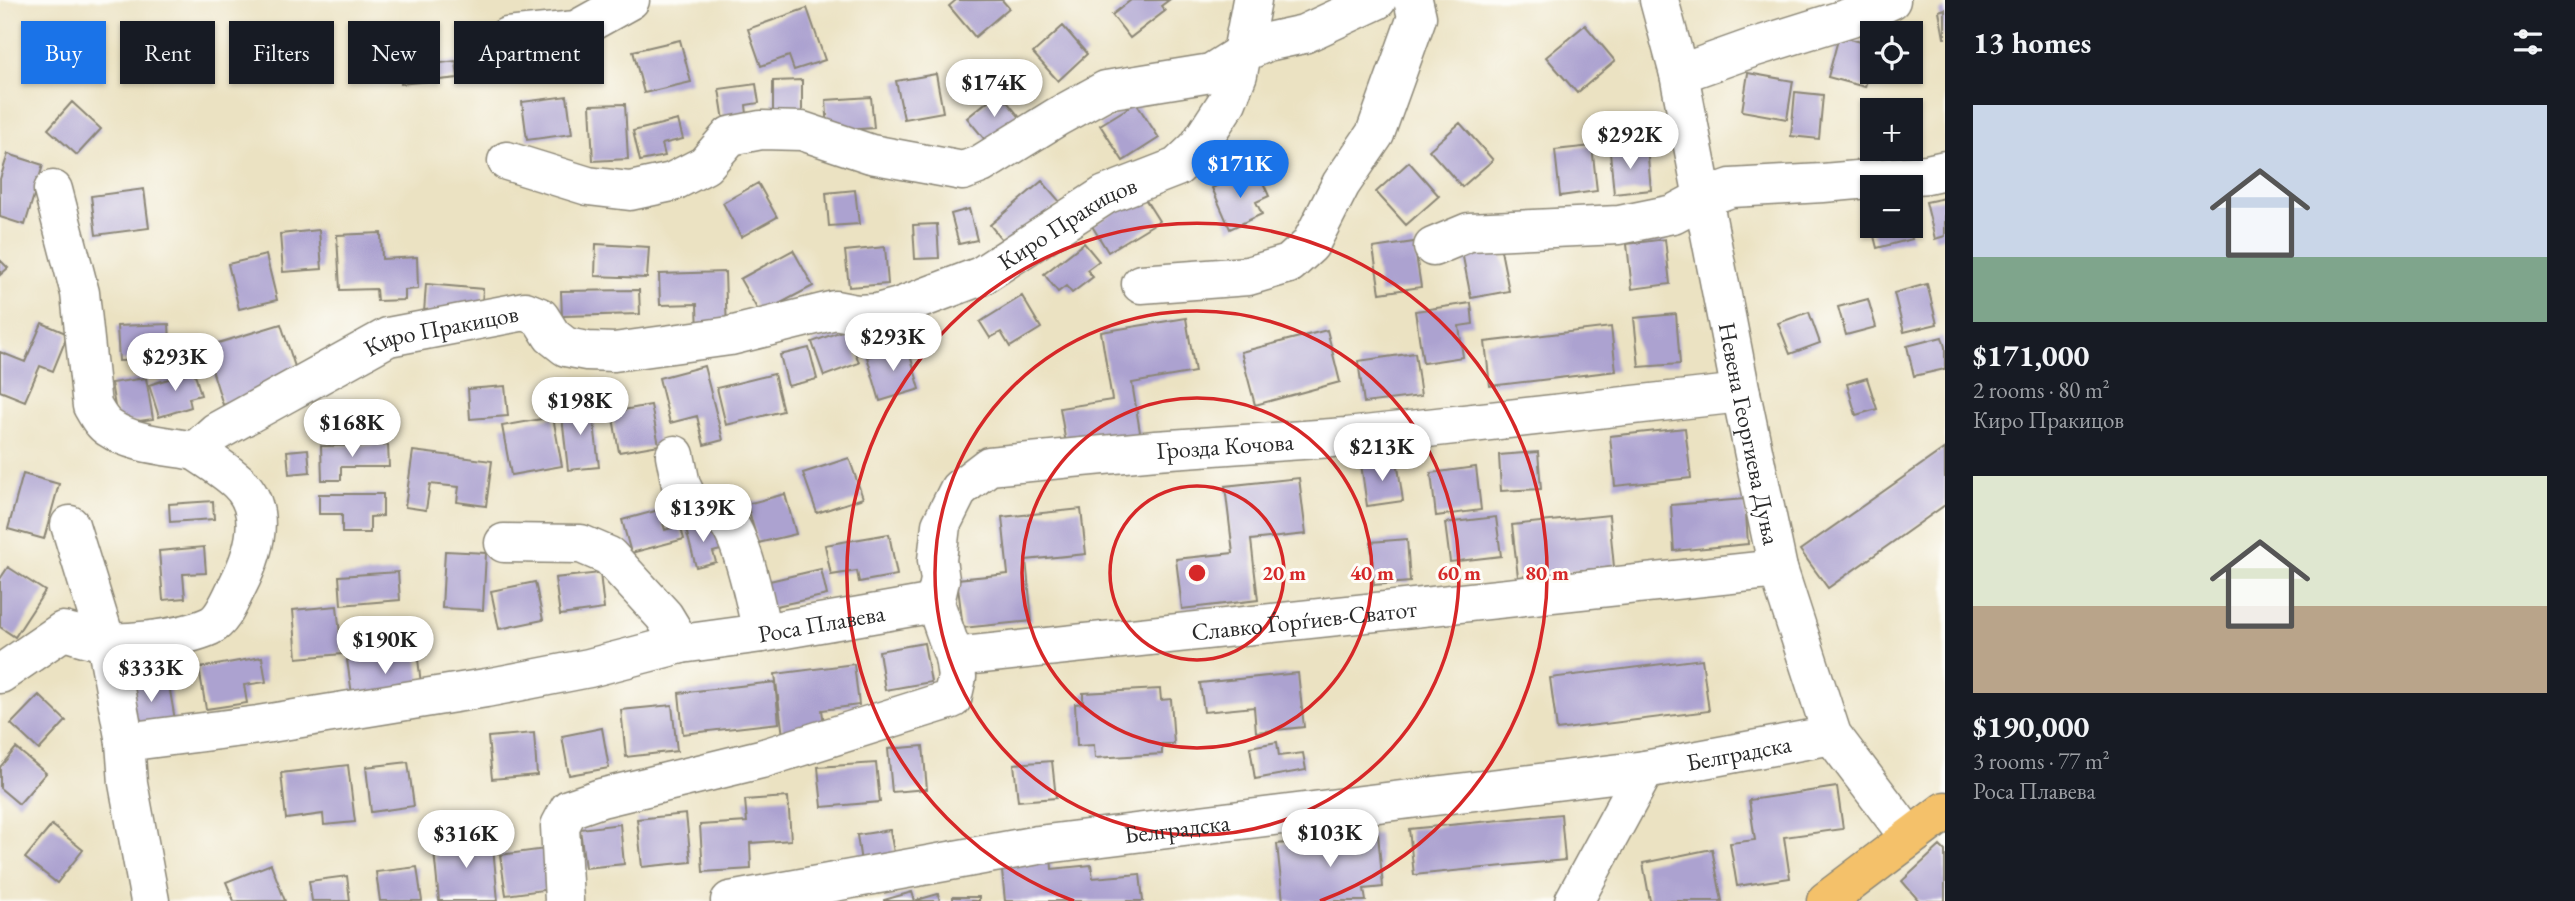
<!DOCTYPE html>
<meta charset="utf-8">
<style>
body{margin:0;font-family:"EB Garamond",serif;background:#20242c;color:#f1f3f6;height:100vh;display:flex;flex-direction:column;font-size:26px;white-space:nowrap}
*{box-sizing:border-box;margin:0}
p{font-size:23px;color:#9ea1a6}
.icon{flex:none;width:38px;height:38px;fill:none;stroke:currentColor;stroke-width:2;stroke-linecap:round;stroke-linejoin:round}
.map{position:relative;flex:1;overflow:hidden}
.sheet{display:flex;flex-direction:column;background:#171b24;width:630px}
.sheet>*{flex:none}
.banner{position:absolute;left:21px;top:21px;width:665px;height:63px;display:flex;gap:14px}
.buttons{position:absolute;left:1860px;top:21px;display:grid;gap:14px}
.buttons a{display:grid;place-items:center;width:63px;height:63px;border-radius:0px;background:#171b24;box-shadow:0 2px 5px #0004;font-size:35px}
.price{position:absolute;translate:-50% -60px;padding:0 16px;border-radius:24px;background:#fff;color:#222;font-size:23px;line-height:46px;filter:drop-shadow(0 2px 4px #0008)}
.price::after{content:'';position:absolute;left:50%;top:42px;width:21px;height:16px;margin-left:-10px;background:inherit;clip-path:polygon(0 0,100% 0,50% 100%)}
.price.on{background:#1a73e8;color:#fff}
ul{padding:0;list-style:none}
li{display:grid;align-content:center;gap:14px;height:371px;padding:0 28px}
li span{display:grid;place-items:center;height:217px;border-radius:0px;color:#555}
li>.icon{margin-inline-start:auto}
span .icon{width:126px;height:126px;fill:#fffc;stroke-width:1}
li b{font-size:30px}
h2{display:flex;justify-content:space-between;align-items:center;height:84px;padding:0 28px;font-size:30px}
.pill{padding:0 24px;border-radius:0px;background:#171b24;box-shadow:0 2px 5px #0004;font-size:24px;line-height:63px}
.pill.on{background:#1a73e8;color:#fff}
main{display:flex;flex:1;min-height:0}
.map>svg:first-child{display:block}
.building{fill:#aca2d0}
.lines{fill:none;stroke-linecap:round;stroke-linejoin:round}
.minor-casing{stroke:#8b8676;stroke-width:41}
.major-casing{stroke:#8b8676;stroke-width:41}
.minor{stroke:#fff;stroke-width:38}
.major{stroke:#f4c16a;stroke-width:38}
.ring{fill:none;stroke:#d62828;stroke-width:3.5}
.labels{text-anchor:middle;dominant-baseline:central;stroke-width:6;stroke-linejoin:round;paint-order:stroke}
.street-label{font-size:24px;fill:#2b2b2b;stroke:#fdfcf7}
.centre{fill:#d62828;stroke:#fdfcf7;stroke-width:3.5}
.ring-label{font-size:21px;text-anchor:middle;font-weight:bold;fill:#d62828;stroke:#fdfcf7;stroke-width:6;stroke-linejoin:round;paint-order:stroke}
</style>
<main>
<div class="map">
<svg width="1945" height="901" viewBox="0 0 1945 901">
<rect width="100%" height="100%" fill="#fdfcf7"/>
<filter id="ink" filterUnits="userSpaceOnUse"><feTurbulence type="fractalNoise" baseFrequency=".0143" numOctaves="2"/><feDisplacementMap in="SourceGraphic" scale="14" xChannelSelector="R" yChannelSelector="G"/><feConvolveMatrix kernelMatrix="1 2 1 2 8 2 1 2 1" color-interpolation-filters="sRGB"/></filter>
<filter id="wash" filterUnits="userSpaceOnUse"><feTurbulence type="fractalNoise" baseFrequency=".00686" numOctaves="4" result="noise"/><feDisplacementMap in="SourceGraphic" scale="28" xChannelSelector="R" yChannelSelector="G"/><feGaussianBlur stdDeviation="1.57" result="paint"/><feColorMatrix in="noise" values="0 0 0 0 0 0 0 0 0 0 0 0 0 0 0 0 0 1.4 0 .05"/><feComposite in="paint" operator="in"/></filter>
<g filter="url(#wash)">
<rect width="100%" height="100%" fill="#ebe2c2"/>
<g id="blocks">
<path class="building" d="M956,0H1002L1009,8L975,37L949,6Z
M1131,0H1169L1161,6L1165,11L1130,38L1112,15Z
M807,8L825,60L794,70L789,56L761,66L748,29Z
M1945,9V38H1944L1939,11Z
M1585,25L1615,61L1577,93L1546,57Z
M1063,26L1087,54L1058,81L1033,53Z
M253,30L300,35L297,61L250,55Z
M1839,36L1872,45V59L1865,87L1828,77Z
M680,40L691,82L644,93L633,51Z
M456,61L458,78L401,84L400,68Z
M1748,73L1793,81L1787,119L1742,111Z
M936,74L943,112L904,119L896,81Z
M802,80V118H773V81Z
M756,84L759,103L746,105L748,124L725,127L719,89Z
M999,92L1022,120L990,146L967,118Z
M1795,92L1823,95L1819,139L1791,136Z
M567,96L572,134L527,140L522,102Z
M871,97L874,128L828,131L826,100Z
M72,102L101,129L77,155L48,129Z
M1136,103L1159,138L1123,161L1100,125Z
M625,104L628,159L593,161L590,105Z
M678,120L683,139L662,144L665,156L640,161L633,131Z
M1460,123L1493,160L1462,187L1429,150Z
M1592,146L1597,191L1560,196L1555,150Z
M1647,148L1651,190L1614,194L1610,152Z
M8,154L43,165L25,225L0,217V179Z
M1409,162L1439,196L1406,225L1376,192Z
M1237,176L1242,186L1261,178L1269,196L1256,202L1262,214L1230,229L1212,188Z
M1042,181L1061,203L1007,246L990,225Z
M758,183L777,217L741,237L723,203Z
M144,189L149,228L96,235L91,196Z
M855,190L859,224L829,226L826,193Z
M1142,194L1159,221L1108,252L1092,226Z
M1945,198V236L1935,239L1926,202Z
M969,209L977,240L959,244L951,214Z
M1872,219V226H1908L1912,239L1877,248L1870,220Z
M937,224L939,258L915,259L913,225Z
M319,230L322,269L283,272L280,234Z
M381,233L382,259L417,257L418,289L405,290V300L377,301L376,289L340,290L337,235Z
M1665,239L1670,284L1632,289L1627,244Z
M1414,242L1421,287L1380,293L1373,248Z
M1084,243L1099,261L1087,270L1093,277L1072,293L1066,286L1058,292L1044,274Z
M596,244L649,247L647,278L595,276Z
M1500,245L1509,291L1471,298L1462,252Z
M885,247L888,284L849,287L845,251Z
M793,250L813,286L760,314L740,279Z
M266,255L277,300L239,309L228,264Z
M0,260L8,268L0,275Z
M725,272L727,333L698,334L697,304L660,305L659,274Z
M426,284L483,289L481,318L424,313Z
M1927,284L1937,324L1904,332L1894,293Z
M639,290L640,314L562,316L561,291Z
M1022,296L1041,328L1010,347L1001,332L990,338L980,322Z
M1868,299L1876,327L1846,335L1838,307Z
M1471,303L1473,324L1459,326L1463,357L1423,363L1415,311Z
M1809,312L1820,343L1790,354L1778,323Z
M1676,314L1680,364L1639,367L1634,318Z
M1186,318L1195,372L1132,383L1141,438L1067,450L1060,408L1112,400L1101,332Z
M42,323L68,334L53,371L40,366L25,401L0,391V352L25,362Z
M169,324L171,359L119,361L117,326Z
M281,324L297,373L267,391L223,405L205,347Z
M1611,327L1616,371L1490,386L1485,342Z
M847,329L859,363L824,376L812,342Z
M1327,330L1340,382L1255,405L1241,352Z
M1942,337L1945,347V369L1914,376L1907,346Z
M907,345L920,389L880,401L867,357Z
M809,348L817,379L788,386L780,355Z
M1415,353L1421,396L1364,403L1358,361Z
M704,366L723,440L704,445L697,416L670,423L659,378Z
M194,371L201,395L189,398L191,407L159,417L149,385Z
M774,374L783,411L726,425L717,388Z
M146,378L153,419L118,424L111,383Z
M1867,378L1877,409L1856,415L1847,384Z
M505,386L508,416L470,419L468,389Z
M592,405L599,467L568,470L561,408Z
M651,405L659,445L619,452L612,412Z
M553,417L562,466L511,475L502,426Z
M1685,428L1691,478L1615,486L1610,436Z
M388,445L389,467H341V480H322L321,446Z
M1945,448V505L1828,588L1800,550Z
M308,449L310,472L289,474L287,451Z
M413,451L492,461L486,506L457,502L459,487L430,484L426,510L405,507Z
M1538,452L1541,489L1501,491L1499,455Z
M849,458L863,498L817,513L803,473Z
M1397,460L1403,501L1367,506L1361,464Z
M1476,467L1481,510L1436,516L1431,473Z
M23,474L59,484L44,539L8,529Z
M1299,478L1306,534L1251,540L1258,600L1182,609L1176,559L1233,553L1225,486Z
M319,494H383V516L370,517V533H342V514H319Z
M785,494L796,534L758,543L747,504Z
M1745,499L1748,544L1674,551L1671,505Z
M213,501L214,519L170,522L169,504Z
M1081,509L1086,554L1026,560L1032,621L963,628L957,579L1008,574L1002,517Z
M659,510L665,530L680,525L684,539L631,553L622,520Z
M1609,515L1614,567L1518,577L1512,525Z
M1496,517L1501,556L1450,562L1445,523Z
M684,522L709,527L728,548L713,552L716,562L696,567Z
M889,534L897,575L859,582L857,571L831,575L825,545Z
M1407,539L1410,582L1374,585L1371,542Z
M204,547L206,573L183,574L185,598L163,600L159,551Z
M445,551L486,553L483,610L442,608Z
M8,567L45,591L15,637L0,627V579Z
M821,569L827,595L767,608L761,583Z
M398,572L400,600L341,605L339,576Z
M600,573L604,609L560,615L555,578Z
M535,582L543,620L499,629L491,591Z
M337,606L342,654L297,658L293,610Z
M924,643L931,682L885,690L879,651Z
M417,651L422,692L353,701L347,660Z
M262,657L266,682L244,685L247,703L206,709L199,668Z
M1702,659L1709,711L1557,730L1550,678Z
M854,664L859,705L822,710L825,731L783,736L775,674Z
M1298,673L1304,727L1256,732L1254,707L1204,712L1200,683Z
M168,679L175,720L134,728L127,687Z
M775,682L779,723L683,734L679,693Z
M1160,689L1161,700L1171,699L1174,744H1162V754L1095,758L1094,745L1077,746L1075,704L1083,703V693Z
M39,695L66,721L39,750L11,724Z
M672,705L677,751L626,757L621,710Z
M602,728L609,768L569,775L562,736Z
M534,733L537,775L492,779L488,737Z
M1277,742L1279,756L1303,753L1306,770L1255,779L1250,747Z
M923,746L927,789L892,792L888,749Z
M16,748L46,773L19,804L0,788V767Z
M1052,761L1056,798L1018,801L1014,764Z
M408,762L414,806L371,812L366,767Z
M876,763L880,802L822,807L818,767Z
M348,765L355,822L324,825L323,814L286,819L281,773Z
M1837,787L1843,829L1784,837L1790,878L1737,886L1730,843L1755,840L1749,800Z
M788,797L791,840L750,843L751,869L703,872L700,825L747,822L745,800Z
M686,814L691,862L642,867L637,819Z
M1561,814L1565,860L1414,875L1409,829Z
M620,824L624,864L585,868L580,829Z
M52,825L83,850L57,883L25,858Z
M890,830L896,864L862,869L857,835Z
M1378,834L1383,887L1364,889L1366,901H1283L1277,844Z
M492,836L498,901H439L433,841Z
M1940,846L1945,851V901H1919L1902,881Z
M545,849L551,889L506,895L500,855Z
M1712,849L1722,901H1650L1643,863Z
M1051,856L1052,869L1091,865L1093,878L1140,874L1143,901H1005L1001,861Z
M271,864L285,901H234L226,882Z
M417,867L422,901H380L376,872Z
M347,876L350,901H312L309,881Z
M912,892L915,901H884V900Z
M938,894L940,901H917V900Z
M953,897H979V901H953Z"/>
</g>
</g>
<g filter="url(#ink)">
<use href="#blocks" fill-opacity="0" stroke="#8b8676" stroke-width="2"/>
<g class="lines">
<defs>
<g id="minor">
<path id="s1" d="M1659,0L1679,74L1741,393L1778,569L1832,735L1909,837"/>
<path d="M507,37L576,30L630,0"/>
<path d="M1679,74L1752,48L1864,13L1891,0"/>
<path d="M507,161L588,186L630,191L672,182L705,165L730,136L761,130L802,131L871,154L963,171L981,164L1057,117L1106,90L1211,73L1241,54L1267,42L1304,34L1377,0"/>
<path d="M53,190L80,293L92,406C97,414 101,423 109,428C132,444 168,446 195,451"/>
<path d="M1433,247L1469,232L1619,225L1673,214L1703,198L1731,188L1823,183L1927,174L1945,170"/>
<path d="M1141,284L1248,276L1289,264L1310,245L1341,184L1375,134L1417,17L1413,0"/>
<path d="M675,455L681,485L691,506C705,507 715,509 725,519C743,538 756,606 762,633"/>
<path d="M70,525L106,642L125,742L128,783L150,901"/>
<path d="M504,543L581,544L609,556L664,616L681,644"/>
<path id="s2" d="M935,603L940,580L937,560L941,525L959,489L989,466L1156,450L1347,437L1741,393"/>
<path id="s3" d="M954,657L1778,569"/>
<path id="s4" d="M0,674L63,631C76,634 90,640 104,641C131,645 186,637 210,626C223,620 230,600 237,587C253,556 269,511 238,482C225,470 210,461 195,451L216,432L388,337L525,311L540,317L552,336L566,347L587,351L614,352L730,336L835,310L856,314L877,313L899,307L981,276L1105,195L1177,167L1197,148L1227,102L1238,74L1252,0"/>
<path id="s5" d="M125,742L258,725L486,688L589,668L681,644L762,633L935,603L954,657L957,677L952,699L761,759L601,798L569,809L560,826L564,901"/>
<path id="s6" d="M730,901L1038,845L1645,770L1832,735"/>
<path d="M1574,901L1645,770"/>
</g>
<path id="major" d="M1826,901L1945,811"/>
</defs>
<use href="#minor" class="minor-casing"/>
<use href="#major" class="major-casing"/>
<use href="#minor" class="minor"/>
<use href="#major" class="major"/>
</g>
</g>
<g class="ring">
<circle cx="1197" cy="573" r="87"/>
<circle cx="1197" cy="573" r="175"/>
<circle cx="1197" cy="573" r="262"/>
<path d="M1074 901A350 350 0 1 1 1320 901"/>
</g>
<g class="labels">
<g class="street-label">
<text stroke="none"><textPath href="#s4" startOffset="1390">Киро Пракицов</textPath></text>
<text stroke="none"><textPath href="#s4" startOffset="719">Киро Пракицов</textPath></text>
<text stroke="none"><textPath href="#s1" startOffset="443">Невена Георгиева Дуња</textPath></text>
<text stroke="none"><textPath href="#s2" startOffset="394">Грозда Кочова</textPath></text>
<text stroke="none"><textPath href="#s3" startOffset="352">Славко Ѓорѓиев-Сватот</textPath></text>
<text stroke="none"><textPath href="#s5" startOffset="707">Роса Плавева</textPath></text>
<text stroke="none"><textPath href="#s6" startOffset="1020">Белградска</textPath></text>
<text stroke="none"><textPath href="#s6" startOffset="453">Белградска</textPath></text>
</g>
</g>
<circle cx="1197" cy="573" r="10" class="centre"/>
<g class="ring-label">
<text x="1284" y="580">20 m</text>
<text x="1372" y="580">40 m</text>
<text x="1459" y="580">60 m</text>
<text x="1547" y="580">80 m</text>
</g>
</svg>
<div class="buttons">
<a><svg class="icon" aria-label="locate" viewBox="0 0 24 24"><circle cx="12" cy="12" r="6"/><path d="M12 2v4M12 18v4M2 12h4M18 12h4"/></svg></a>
<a>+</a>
<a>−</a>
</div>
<b class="price" style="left:994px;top:119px">$174K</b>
<b class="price" style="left:1630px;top:171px">$292K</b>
<b class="price on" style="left:1240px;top:200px">$171K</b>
<b class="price" style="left:893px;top:373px">$293K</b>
<b class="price" style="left:175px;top:393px">$293K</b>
<b class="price" style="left:580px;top:437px">$198K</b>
<b class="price" style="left:352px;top:459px">$168K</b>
<b class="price" style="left:1382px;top:483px">$213K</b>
<b class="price" style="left:703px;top:544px">$139K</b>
<b class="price" style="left:385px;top:676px">$190K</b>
<b class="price" style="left:151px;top:704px">$333K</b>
<b class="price" style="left:1330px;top:869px">$103K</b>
<b class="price" style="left:466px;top:870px">$316K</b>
<div class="banner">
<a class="pill on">Buy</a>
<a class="pill">Rent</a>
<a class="pill">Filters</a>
<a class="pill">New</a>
<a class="pill">Apartment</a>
</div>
</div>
<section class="sheet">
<h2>13 homes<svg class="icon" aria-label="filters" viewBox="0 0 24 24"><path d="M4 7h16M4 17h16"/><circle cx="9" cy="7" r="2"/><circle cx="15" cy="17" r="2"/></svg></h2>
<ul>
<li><span style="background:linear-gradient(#c9d6e8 70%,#7fa58c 0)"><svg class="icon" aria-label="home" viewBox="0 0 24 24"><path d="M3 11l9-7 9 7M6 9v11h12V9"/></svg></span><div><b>$171,000</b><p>2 rooms · 80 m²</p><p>Киро Пракицов</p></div></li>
<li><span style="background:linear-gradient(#dfe7d0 60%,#b9a48a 0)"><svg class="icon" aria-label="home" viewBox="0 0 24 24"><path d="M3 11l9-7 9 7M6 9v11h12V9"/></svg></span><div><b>$190,000</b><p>3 rooms · 77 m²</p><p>Роса Плавева</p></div></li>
</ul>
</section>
</main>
